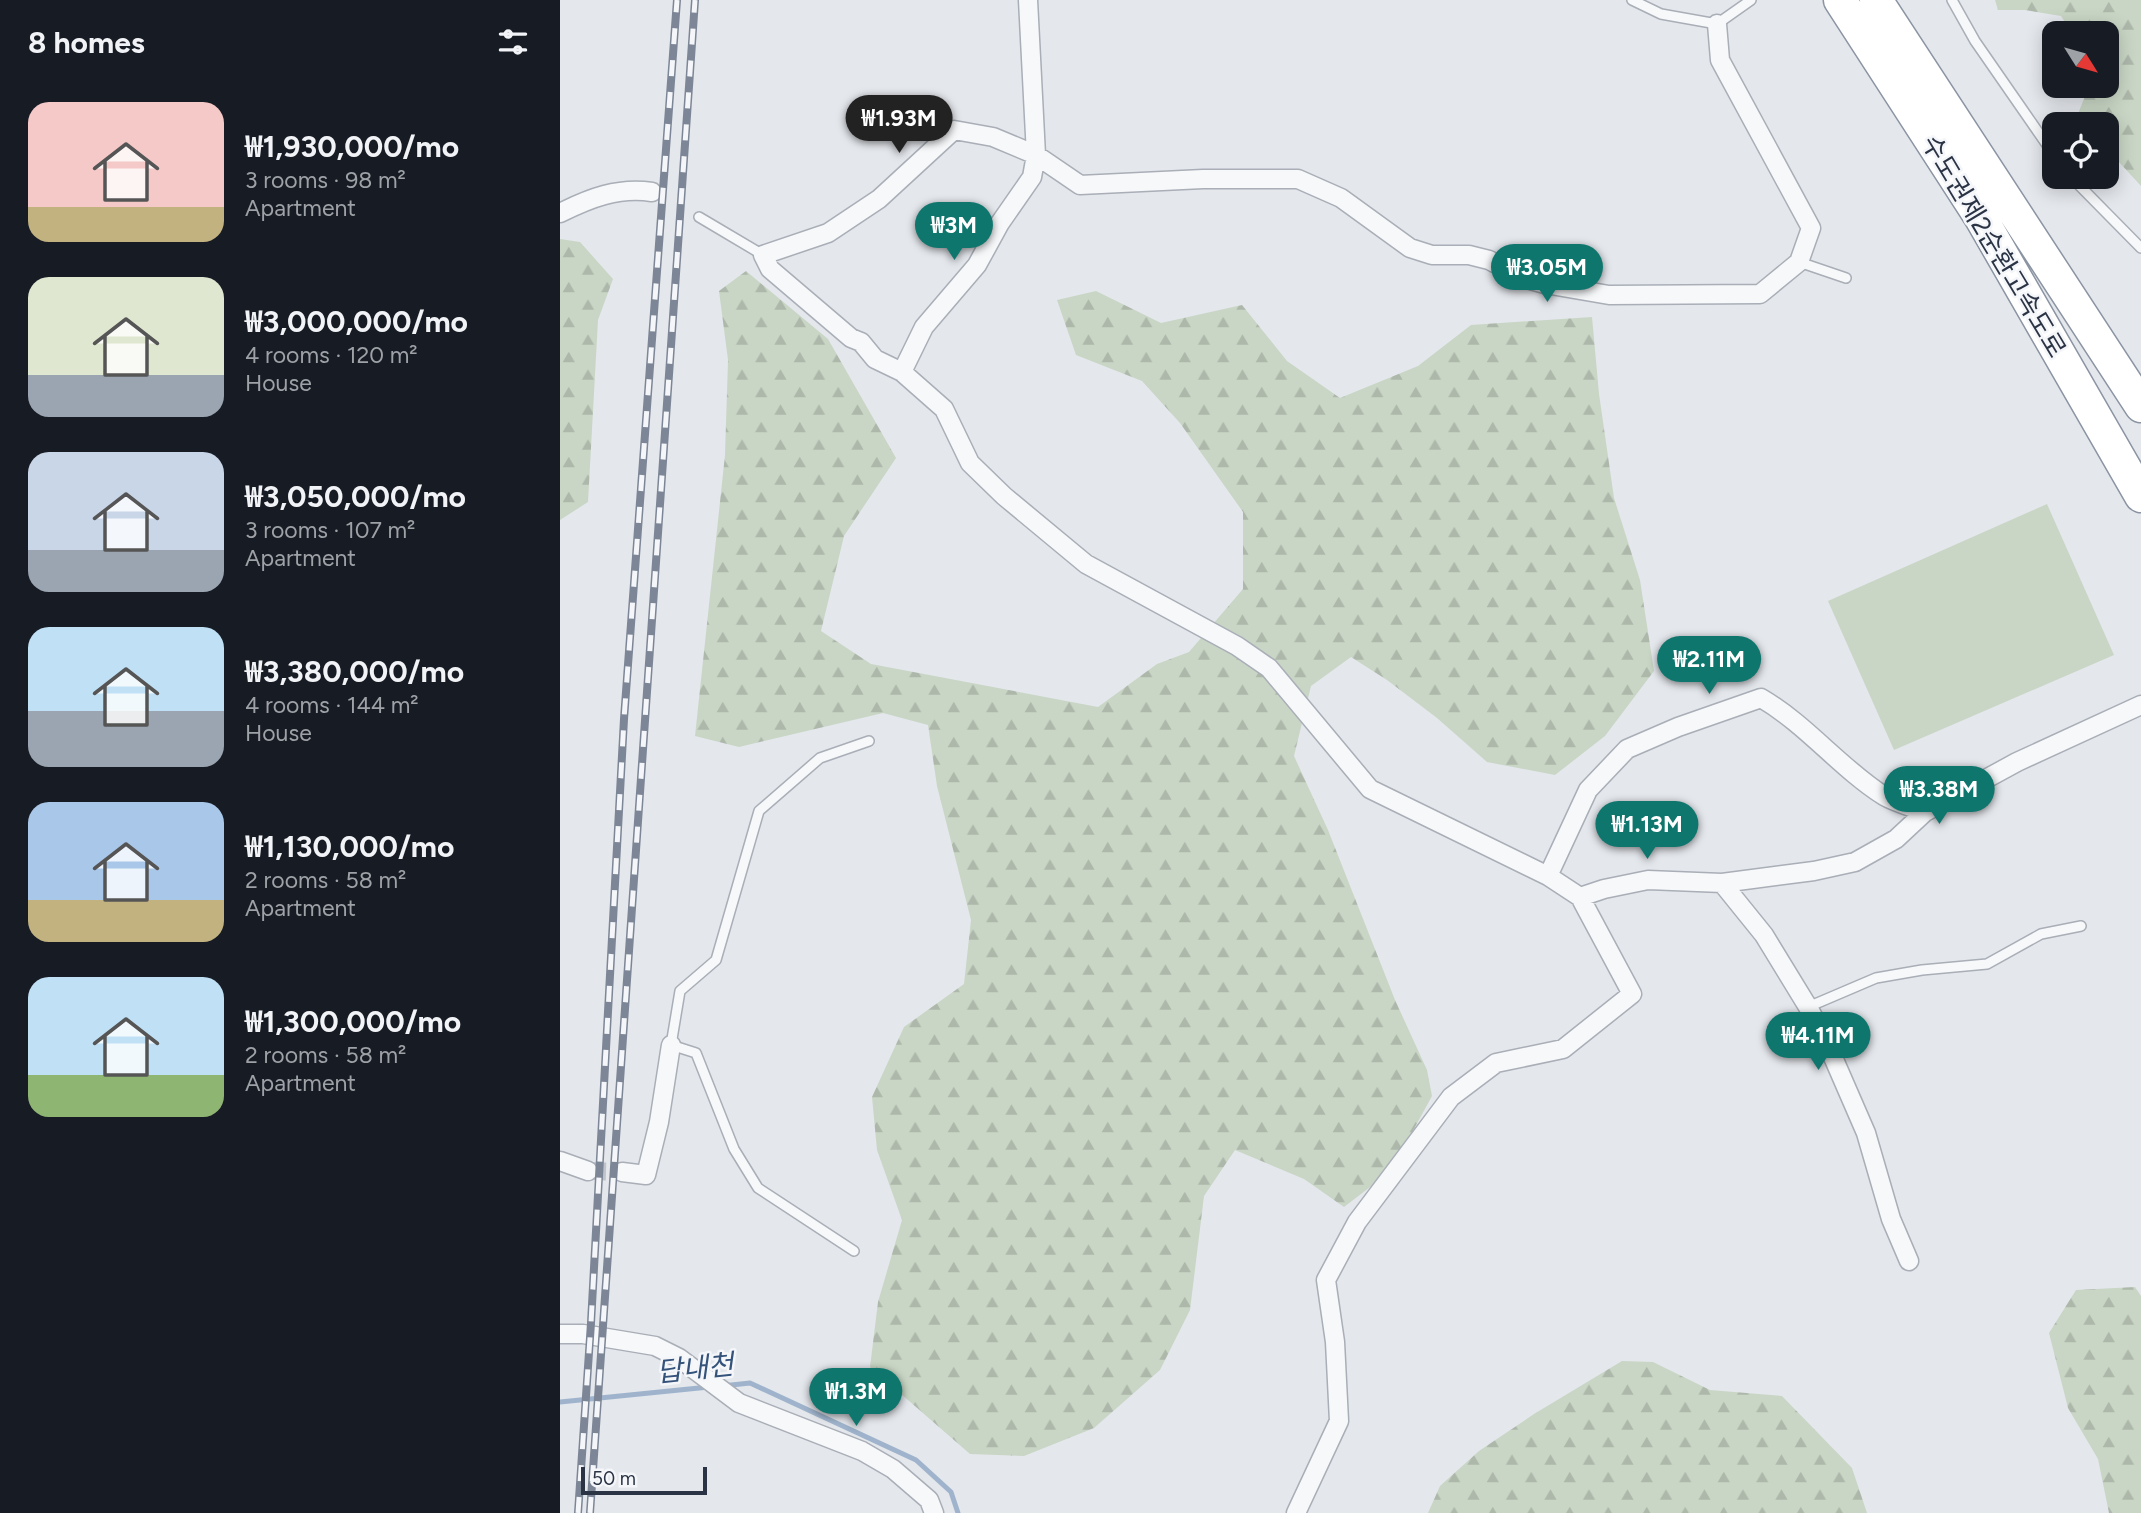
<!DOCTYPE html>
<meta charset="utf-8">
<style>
body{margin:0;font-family:Figtree,"Noto Sans KR",sans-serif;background:#242831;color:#f1f3f6;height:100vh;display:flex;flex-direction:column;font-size:26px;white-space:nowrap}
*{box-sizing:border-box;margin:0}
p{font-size:23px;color:#9ea1a6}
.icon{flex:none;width:38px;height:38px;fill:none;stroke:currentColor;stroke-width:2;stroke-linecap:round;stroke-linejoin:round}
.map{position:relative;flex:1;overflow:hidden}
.details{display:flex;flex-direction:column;background:#171b24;width:560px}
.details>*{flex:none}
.needle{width:46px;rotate:127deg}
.tools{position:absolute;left:1482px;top:21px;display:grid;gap:14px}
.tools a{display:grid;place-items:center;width:77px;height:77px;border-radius:14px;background:#171b24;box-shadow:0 4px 18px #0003;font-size:35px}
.scale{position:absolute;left:21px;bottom:18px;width:126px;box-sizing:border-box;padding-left:7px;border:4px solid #2b3445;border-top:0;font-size:19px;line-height:24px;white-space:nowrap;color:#2b3445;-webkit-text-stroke:5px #f4f6f9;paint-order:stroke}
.price{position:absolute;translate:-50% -60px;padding:0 16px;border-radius:24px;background:#0f766e;color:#fff;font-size:23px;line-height:46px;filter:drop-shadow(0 2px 4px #0008)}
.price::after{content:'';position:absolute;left:50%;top:42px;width:21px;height:16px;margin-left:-10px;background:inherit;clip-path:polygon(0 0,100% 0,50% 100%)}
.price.on{background:#222;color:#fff}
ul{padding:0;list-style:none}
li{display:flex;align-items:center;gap:21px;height:175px;padding:0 28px}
li span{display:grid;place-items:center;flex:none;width:196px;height:140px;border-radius:21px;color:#555}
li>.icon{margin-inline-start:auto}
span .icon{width:84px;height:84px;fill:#fffc;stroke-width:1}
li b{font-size:30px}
h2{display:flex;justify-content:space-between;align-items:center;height:84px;padding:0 28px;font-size:30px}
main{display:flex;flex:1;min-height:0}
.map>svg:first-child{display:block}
.forest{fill:url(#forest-firs)}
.park{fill:#c9d6c5}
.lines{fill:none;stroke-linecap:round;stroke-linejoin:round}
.stream{stroke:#9fb4cc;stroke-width:5}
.street-tunnel{stroke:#bfc3cb;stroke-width:18;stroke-dasharray:18 9;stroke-linecap:butt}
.lane-casing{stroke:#a9aeb7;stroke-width:12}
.street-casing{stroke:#a9aeb7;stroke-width:21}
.highway-casing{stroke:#8b94a3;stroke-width:35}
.lane{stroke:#f7f8fa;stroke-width:9}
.street{stroke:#f7f8fa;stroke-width:18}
.highway{stroke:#fff;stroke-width:32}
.rail-casing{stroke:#7d8696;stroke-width:8}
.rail{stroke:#f4f6f9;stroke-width:5;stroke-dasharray:16;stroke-linecap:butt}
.labels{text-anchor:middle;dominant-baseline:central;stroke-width:5;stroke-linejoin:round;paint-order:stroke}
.street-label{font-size:26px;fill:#2b3445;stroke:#f4f6f9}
.water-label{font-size:28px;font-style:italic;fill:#34527a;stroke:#f4f6f9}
</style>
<main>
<section class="details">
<h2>8 homes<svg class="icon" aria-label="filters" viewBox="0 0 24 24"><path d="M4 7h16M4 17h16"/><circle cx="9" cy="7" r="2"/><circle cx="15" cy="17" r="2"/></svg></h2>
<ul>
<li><span style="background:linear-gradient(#f6c9c9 75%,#c2b280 0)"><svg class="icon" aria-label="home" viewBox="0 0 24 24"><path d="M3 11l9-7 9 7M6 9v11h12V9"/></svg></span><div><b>₩1,930,000/mo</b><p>3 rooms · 98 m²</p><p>Apartment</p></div></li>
<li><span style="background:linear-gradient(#dfe7d0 70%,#9aa5b1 0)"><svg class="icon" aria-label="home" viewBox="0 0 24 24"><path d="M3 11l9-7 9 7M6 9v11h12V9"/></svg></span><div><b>₩3,000,000/mo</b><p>4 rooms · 120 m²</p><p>House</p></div></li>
<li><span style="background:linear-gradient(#c9d6e8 70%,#9aa5b1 0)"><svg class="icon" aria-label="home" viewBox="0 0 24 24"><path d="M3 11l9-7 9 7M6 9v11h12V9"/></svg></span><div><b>₩3,050,000/mo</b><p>3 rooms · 107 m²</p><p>Apartment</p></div></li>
<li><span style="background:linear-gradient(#bfe0f5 60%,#9aa5b1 0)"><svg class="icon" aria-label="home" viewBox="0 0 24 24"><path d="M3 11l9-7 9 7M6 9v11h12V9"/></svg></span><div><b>₩3,380,000/mo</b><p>4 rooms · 144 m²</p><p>House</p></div></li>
<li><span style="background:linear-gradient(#a9c7e8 70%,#c2b280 0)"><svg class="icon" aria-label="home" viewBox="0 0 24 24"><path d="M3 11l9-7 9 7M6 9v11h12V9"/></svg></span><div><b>₩1,130,000/mo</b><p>2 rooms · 58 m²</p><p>Apartment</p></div></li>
<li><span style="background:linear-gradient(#bfe0f5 70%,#8fb573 0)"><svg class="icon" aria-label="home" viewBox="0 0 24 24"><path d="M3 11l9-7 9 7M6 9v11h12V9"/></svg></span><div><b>₩1,300,000/mo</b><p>2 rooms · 58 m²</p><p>Apartment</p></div></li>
</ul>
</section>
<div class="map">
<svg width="1581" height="1513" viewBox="0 0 1581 1513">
<defs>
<pattern id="forest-firs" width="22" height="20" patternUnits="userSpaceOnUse" patternTransform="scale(1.75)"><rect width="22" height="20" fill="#c9d6c5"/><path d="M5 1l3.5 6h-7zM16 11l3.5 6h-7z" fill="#adb8ab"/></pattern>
</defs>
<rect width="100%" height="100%" fill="#e4e7ec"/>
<path class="forest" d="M1435,0H1581V186L1547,149V124H1514L1529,86H1547V33H1512L1501,16L1465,10H1438Z
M0,239L20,242L53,279L38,320L28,502L0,520Z
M186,271L268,339L336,458L284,536L261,631L311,664L538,707L597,664L629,652L683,589V512L620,423L582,381L516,355L497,300L536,291L601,323L682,305L727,361L780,398L858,366L911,325L1032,317L1039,394L1054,498L1080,580L1094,671L1045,736L995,775L927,762L877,718L827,680L791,657L751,686L734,756L768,830L835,1000L867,1070L872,1096L831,1171L784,1207L744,1179L675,1150L644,1196L630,1310L600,1370L534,1428L464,1456L410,1454L310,1367L318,1302L342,1220L317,1150L312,1097L344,1027L404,984L411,920L377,786L368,725L323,713L179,747L135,736L165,455L168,360L159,291Z
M1575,1287L1581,1296V1513H1549L1538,1459L1508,1408L1489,1333L1516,1290Z
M1062,1361L1093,1362L1150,1390L1222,1396L1292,1468L1307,1513H868L880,1486L919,1451L974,1414Z"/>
<path class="park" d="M1487,504L1554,655L1334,750L1268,601Z"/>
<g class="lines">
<path class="stream" d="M162,1386L190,1383L356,1460L391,1492L398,1513
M0,1402L149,1387"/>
<path class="street-tunnel" d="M28,1171L62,1172"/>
<defs>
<path id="lane" d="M1072,0L1101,14L1157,24L1191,0
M1392,0L1415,41L1494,155
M1511,177L1581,248
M139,217L203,255
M1239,262L1286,278
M1248,1007L1316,978L1362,970L1427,964L1481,934L1521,926
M294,1251L198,1188L174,1149L136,1053L111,1045L120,991L156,960L199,811L260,758L309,741"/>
<path id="street" d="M468,0L476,155L472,177L440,223L417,265L364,327L342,372L315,359L301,342L291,338L210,269L203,255L268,233L319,199L394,130L433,137L476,155L520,185L643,179H738L781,198L850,248L872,255H909L929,260L963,278L985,284L1049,295L1200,294L1239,262L1251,228L1160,60L1157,24
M0,213C30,198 58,187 92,192
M342,372L384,409L410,463L444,496L526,564L677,646L709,668L810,789L988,876L1020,897L1072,994L1003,1049L936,1063L891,1097L797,1222L766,1280L775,1342L779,1421L736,1513
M988,876L1028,790L1067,749L1118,727L1201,698C1247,725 1280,768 1324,796C1336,803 1352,807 1365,812
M1162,883L1204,935L1248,1007L1266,1041L1306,1133L1331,1219L1349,1261
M1020,897L1044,889L1088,880L1162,883L1254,871L1295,862L1336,839L1365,812L1457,762L1581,705
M0,1161L28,1171
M62,1172L86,1175L99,1122L111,1045
M0,1334H23L95,1346L119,1358L179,1403L302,1451L333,1469L369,1500L374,1513"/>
<path id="highway" d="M1280,0L1421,218L1581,496
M1316,0L1581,406"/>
</defs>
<use href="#lane" class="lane-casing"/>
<use href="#street" class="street-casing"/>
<use href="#highway" class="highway-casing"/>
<use href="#lane" class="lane"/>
<use href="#street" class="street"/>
<use href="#highway" class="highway"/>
<defs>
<path id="rail" d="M18,1513L31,1323L64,719L117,0
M30,1513L135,0"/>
</defs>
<use href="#rail" class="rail-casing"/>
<use href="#rail" class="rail"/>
</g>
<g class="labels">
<g class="street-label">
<text transform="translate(1434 246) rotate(59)">수도권제2순환고속도로</text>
</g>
<g class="water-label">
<text transform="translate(135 1368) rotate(-6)">답내천</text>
</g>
</g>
</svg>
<div class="tools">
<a><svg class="needle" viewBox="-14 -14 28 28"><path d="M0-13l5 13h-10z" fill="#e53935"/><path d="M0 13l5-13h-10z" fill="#9ea1a6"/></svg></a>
<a><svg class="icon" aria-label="locate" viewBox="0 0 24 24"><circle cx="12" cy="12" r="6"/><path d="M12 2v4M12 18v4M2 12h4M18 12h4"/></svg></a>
</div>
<div class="scale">50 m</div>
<b class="price on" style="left:339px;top:155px">₩1.93M</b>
<b class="price" style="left:394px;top:262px">₩3M</b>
<b class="price" style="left:987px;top:304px">₩3.05M</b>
<b class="price" style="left:1149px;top:696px">₩2.11M</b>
<b class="price" style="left:1379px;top:826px">₩3.38M</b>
<b class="price" style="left:1087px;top:861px">₩1.13M</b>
<b class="price" style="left:1258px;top:1072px">₩4.11M</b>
<b class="price" style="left:296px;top:1428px">₩1.3M</b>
</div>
</main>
